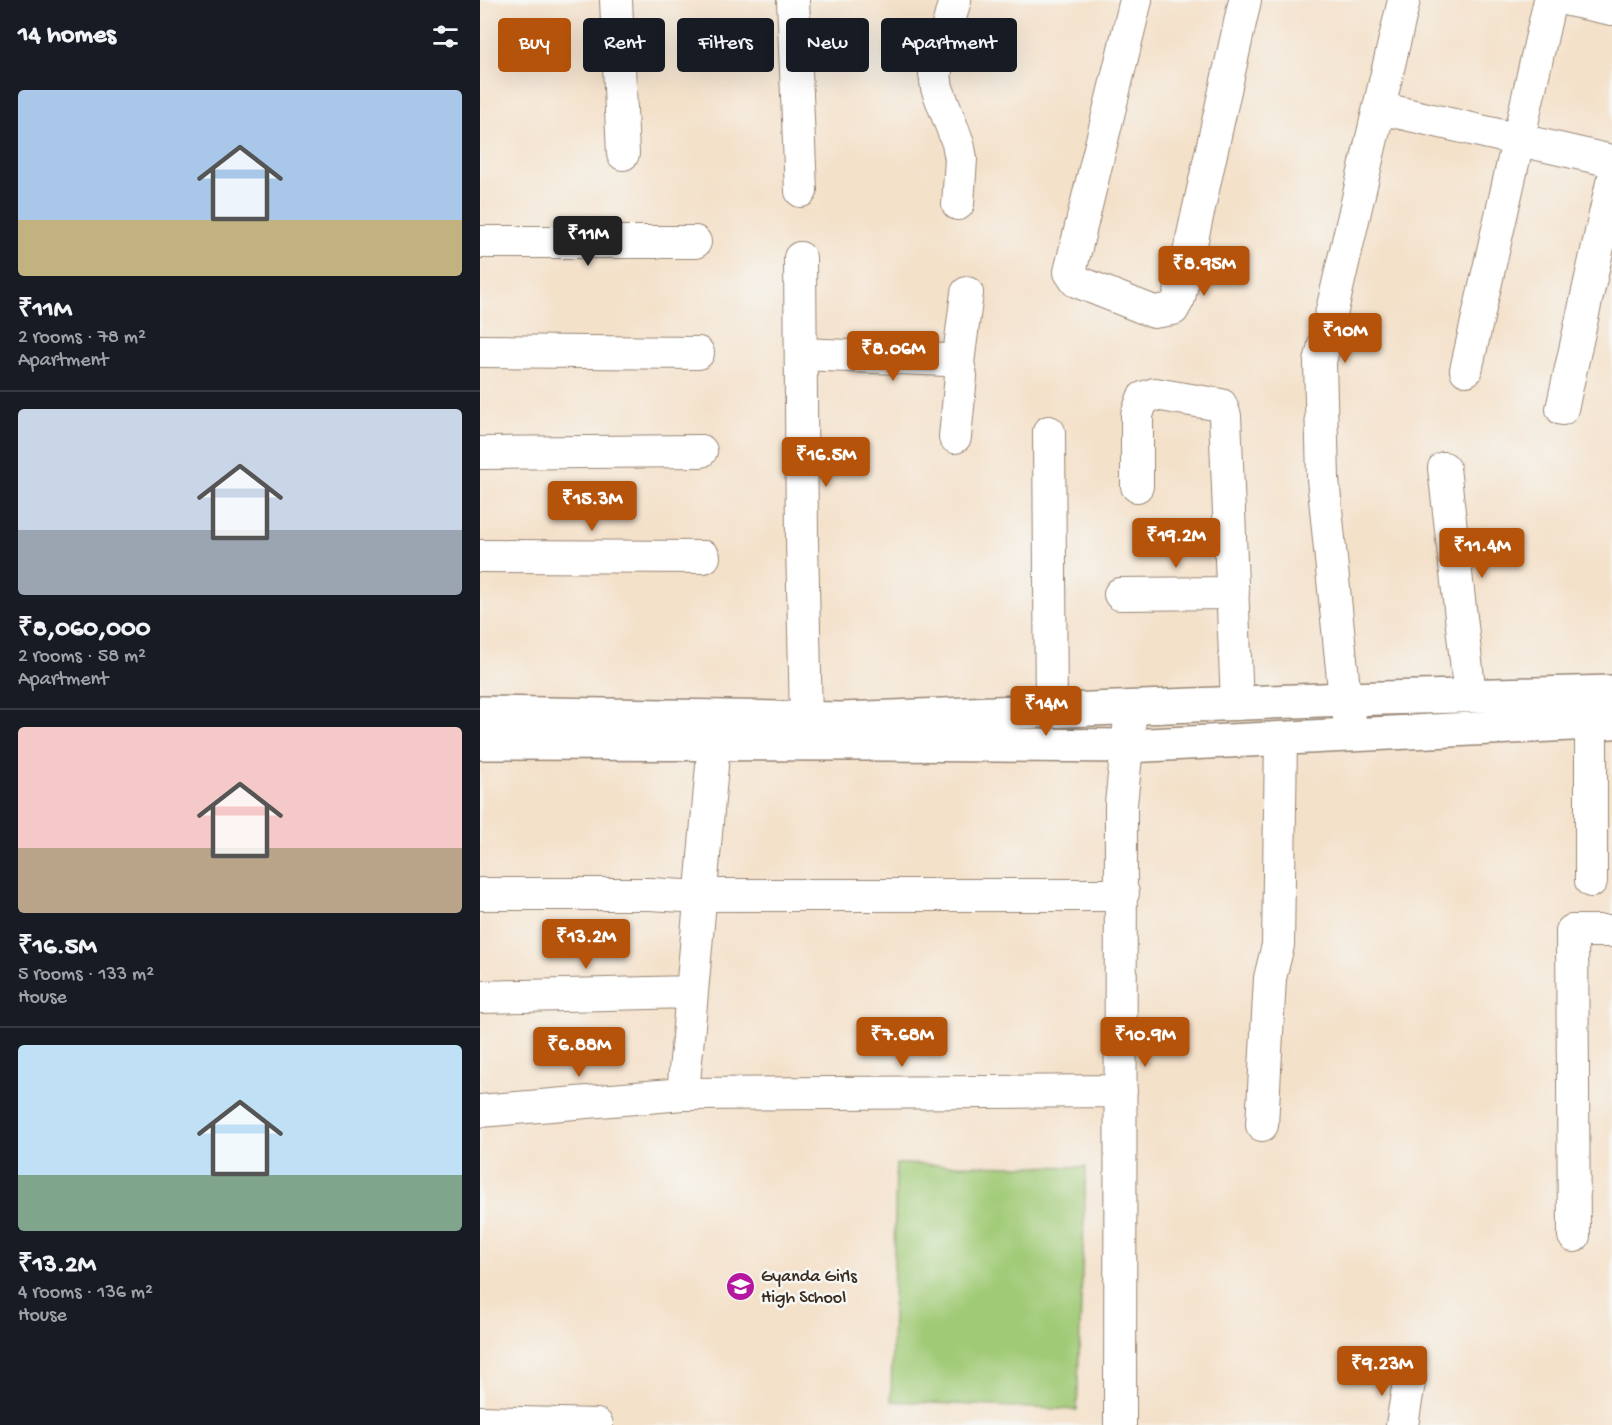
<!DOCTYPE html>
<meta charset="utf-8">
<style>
body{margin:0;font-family:"Gochi Hand",sans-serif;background:#242831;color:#f1f3f6;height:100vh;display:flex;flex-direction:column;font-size:22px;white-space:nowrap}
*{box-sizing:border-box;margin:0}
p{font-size:20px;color:#9ea1a6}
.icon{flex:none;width:33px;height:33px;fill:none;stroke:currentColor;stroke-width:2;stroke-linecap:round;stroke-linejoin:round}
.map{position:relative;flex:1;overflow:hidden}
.details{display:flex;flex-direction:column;background:#171b24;width:480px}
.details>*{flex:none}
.guide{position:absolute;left:18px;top:18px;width:570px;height:54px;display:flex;gap:12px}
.price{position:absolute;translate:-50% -51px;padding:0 14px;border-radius:6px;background:#b45309;color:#fff;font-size:20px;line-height:39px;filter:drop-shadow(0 2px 3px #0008)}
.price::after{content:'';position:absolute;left:50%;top:36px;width:18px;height:14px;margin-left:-9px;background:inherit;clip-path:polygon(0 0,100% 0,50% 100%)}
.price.on{background:#222;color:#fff}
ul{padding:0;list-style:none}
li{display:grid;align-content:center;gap:12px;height:318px;padding:0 18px}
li+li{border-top:2px solid #363941}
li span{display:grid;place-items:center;height:186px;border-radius:6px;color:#555}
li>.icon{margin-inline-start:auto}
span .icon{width:108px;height:108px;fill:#fffc;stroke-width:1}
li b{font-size:26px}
h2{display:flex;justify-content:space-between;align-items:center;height:72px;padding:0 18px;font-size:26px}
.chip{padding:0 21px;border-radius:6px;background:#171b24;box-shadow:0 6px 24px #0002;font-size:21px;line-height:54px}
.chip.on{background:#b45309;color:#fff}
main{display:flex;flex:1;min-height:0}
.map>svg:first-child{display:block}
.green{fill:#a0ca76;stroke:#6e7a4a;stroke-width:1.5}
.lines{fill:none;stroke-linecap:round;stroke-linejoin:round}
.minor-casing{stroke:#988674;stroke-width:34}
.major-casing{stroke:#988674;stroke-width:36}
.minor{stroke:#fff;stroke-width:32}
.major{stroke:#fff;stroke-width:33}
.labels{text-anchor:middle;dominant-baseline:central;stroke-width:5;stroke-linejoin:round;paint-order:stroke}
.poi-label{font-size:18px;fill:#3b2a1e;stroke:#f6f6f2;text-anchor:start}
</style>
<main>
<section class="details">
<h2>14 homes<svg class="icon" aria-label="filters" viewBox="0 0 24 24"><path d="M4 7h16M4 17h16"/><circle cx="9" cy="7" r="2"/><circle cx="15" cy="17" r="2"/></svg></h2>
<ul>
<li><span style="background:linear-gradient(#a9c7e8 70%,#c2b280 0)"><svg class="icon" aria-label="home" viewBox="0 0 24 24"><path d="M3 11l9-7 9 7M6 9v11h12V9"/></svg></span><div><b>₹11M</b><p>2 rooms · 78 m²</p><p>Apartment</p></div></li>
<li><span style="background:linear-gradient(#c9d6e8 65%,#9aa5b1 0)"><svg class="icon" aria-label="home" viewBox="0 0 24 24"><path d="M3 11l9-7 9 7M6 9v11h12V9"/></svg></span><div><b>₹8,060,000</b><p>2 rooms · 58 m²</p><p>Apartment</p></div></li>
<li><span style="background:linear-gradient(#f6c9c9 65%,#b9a48a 0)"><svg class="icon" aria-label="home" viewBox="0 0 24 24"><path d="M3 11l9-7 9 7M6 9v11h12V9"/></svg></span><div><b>₹16.5M</b><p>5 rooms · 133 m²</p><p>House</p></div></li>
<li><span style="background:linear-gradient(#bfe0f5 70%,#7fa58c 0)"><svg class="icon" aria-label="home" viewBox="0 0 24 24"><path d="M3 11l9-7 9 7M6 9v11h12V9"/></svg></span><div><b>₹13.2M</b><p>4 rooms · 136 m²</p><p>House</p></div></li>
</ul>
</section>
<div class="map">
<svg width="1132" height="1425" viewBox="0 0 1132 1425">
<rect width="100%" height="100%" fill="#f6f6f2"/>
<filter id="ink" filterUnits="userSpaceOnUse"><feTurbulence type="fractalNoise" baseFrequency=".0167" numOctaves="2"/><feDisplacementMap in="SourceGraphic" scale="12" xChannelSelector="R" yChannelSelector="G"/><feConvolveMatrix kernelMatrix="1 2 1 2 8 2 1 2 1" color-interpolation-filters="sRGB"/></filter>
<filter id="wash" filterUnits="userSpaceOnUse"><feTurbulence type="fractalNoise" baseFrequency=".008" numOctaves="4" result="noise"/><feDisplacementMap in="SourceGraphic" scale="24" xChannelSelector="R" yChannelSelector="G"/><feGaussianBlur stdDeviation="1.35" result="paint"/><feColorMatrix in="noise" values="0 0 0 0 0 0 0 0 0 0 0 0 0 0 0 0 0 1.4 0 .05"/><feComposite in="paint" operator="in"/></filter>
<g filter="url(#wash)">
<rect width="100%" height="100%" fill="#f4e1ca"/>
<path class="green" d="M416,1164L606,1167L597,1410L411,1401Z"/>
</g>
<g filter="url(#ink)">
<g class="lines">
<defs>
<path id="minor" d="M136,0L143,154
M313,0L321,191
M475,0L455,74L457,88L478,143L481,159L478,204
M656,0L590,272L596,281L674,312L693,309L699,298L765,0
M1089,0L1132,9
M899,108L1132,161
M0,242H215
M320,258L322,541L326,719
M0,351L218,353
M321,354L467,360L478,363L481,376L475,437
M478,363L487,293
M986,370L1070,0
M1082,409L1132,183
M569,432L571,712
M0,453L221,451
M964,468L990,696
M657,486V415L663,398L675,394L741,405L745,416L757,704
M0,556L224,557
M640,594L753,593
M873,734L865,699L843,479L840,362L924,0
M1111,881V722
M0,894H170L221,897L222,895H641L643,893
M0,997L212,992
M203,1094L234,743
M0,1111L203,1094L641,1091
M782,1125L790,978L798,945L801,738
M1094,1236L1092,931H1132
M0,1422L117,1425
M640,1425L641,804L651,709
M922,1425L930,1376"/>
<path id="major" d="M0,713L362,719L865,699L1132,692
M0,743L404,744L647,746L1132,722"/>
</defs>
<use href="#minor" class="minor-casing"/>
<use href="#major" class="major-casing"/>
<use href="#minor" class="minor"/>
<use href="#major" class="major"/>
</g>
</g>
<defs>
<symbol id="school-disc" viewBox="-11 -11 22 22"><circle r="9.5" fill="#b5179e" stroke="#f6f6f2"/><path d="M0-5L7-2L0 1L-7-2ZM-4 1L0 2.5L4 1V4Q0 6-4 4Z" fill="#fff"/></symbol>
</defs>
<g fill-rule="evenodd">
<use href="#school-disc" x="244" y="1270" width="33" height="33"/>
</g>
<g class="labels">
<g class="poi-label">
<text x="281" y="1277">Gyanda Girls<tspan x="281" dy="21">High School</tspan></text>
</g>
</g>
</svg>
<b class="price on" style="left:108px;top:267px">₹11M</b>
<b class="price" style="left:724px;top:297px">₹8.95M</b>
<b class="price" style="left:865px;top:364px">₹10M</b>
<b class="price" style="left:413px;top:382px">₹8.06M</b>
<b class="price" style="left:346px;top:488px">₹16.5M</b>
<b class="price" style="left:112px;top:532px">₹15.3M</b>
<b class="price" style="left:696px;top:569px">₹19.2M</b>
<b class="price" style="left:1002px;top:579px">₹11.4M</b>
<b class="price" style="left:566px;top:737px">₹14M</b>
<b class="price" style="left:106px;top:970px">₹13.2M</b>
<b class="price" style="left:422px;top:1068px">₹7.68M</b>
<b class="price" style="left:665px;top:1068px">₹10.9M</b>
<b class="price" style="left:99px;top:1078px">₹6.88M</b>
<b class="price" style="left:902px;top:1397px">₹9.23M</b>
<div class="guide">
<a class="chip on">Buy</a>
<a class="chip">Rent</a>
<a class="chip">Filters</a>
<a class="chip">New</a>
<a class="chip">Apartment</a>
</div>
</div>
</main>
